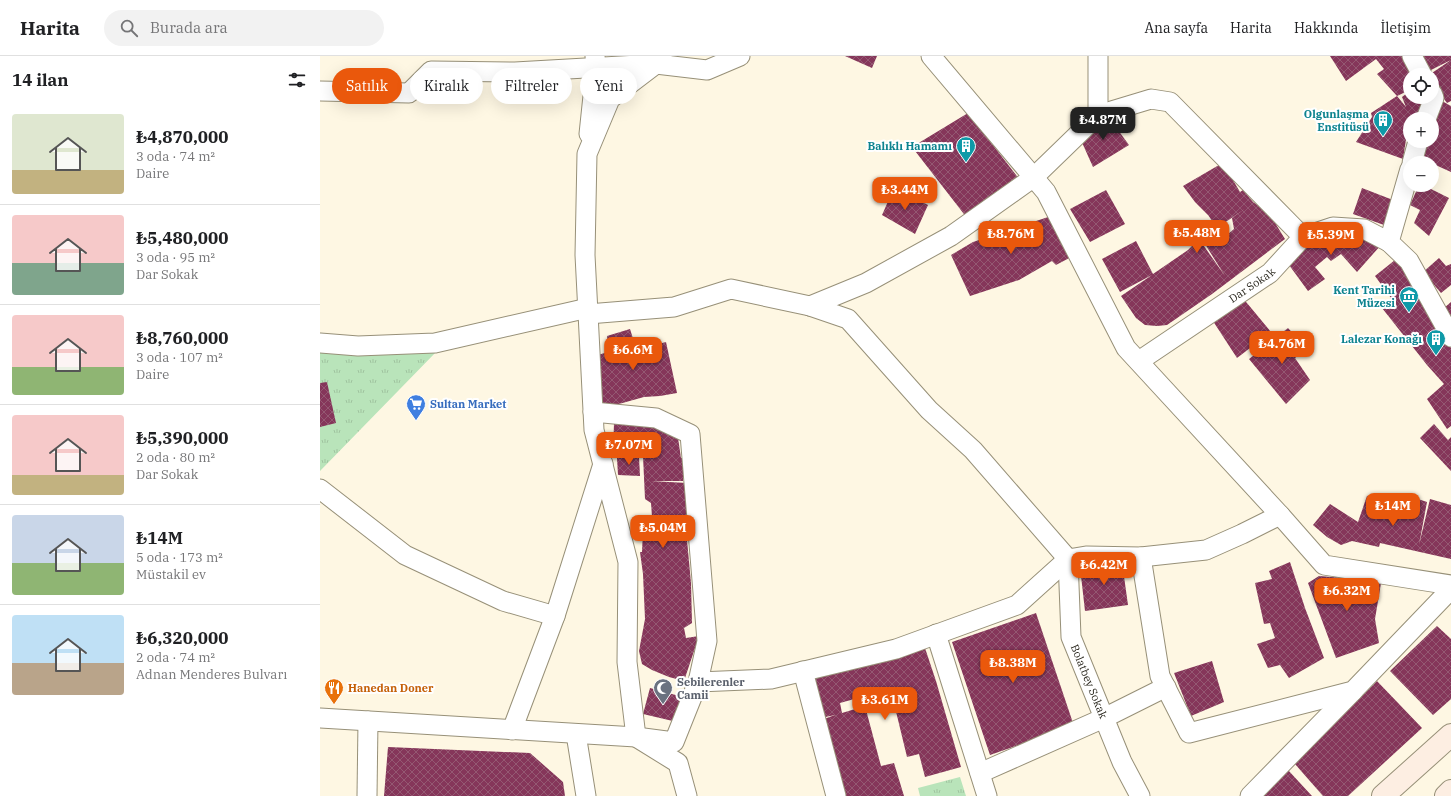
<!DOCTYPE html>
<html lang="tr">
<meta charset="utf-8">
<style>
body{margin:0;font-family:"IBM Plex Serif",serif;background:#f2f2f2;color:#202124;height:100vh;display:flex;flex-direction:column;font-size:15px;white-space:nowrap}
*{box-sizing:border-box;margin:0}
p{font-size:13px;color:#757577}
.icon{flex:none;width:22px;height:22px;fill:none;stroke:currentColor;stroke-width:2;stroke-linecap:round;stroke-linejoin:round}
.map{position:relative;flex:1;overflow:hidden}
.side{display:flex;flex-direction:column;background:#fff;width:320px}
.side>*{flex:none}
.hud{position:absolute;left:12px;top:12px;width:380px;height:36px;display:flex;gap:8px}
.controls{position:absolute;left:1083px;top:12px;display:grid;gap:8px}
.controls a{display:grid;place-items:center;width:36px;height:36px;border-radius:50%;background:#fff;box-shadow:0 4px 16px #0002;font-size:20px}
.price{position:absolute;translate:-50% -34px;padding:0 9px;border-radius:8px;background:#ea580c;color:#fff;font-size:13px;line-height:26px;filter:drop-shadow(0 1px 2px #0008)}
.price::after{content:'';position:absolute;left:50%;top:24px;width:12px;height:9px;margin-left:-6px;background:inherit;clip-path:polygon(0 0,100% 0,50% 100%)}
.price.current{background:#222;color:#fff}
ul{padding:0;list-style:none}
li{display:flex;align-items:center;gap:12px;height:100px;padding:0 12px}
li+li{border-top:1px solid #e0e0e0}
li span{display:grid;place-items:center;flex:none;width:112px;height:80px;border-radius:4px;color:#555}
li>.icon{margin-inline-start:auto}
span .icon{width:48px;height:48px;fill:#fffc;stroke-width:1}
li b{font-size:17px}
h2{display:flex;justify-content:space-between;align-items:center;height:48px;padding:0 12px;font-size:17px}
.chip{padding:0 14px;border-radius:18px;background:#fff;box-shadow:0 4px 16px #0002;font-size:14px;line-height:36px}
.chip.current{background:#ea580c;color:#fff}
header{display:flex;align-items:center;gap:24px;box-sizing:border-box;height:56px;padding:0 20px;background:#fff;border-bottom:1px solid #e0e0e0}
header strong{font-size:19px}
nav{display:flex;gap:22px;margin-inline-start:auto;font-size:14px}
.search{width:280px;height:36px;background:#f2f2f2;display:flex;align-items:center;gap:10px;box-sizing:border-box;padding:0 14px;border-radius:22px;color:#757577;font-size:15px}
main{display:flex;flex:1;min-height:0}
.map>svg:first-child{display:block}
.grass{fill:url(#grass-tufts)}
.building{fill:url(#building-cross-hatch)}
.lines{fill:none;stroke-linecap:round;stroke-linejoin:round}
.minor-casing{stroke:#979078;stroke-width:21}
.secondary-casing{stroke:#979078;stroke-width:24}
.minor{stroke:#fff;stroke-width:19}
.secondary{stroke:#fdeee2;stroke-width:22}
.labels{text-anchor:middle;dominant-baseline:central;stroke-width:4;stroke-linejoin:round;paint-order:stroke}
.culture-label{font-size:11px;font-weight:bold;fill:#0d838f;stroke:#fff;text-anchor:end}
.street-label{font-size:11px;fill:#29261d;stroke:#fff}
.shop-label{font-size:11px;font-weight:bold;fill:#366cbe;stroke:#fff;text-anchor:start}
.worship-label{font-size:11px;font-weight:bold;fill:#5b616d;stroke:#fff;text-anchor:start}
.food-label{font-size:11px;font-weight:bold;fill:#c56008;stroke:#fff;text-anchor:start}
</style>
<header>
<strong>Harita</strong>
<div class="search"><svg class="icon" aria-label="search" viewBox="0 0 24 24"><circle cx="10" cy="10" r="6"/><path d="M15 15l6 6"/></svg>Burada ara</div>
<nav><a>Ana sayfa</a><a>Harita</a><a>Hakkında</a><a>İletişim</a></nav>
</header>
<main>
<section class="side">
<h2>14 ilan<svg class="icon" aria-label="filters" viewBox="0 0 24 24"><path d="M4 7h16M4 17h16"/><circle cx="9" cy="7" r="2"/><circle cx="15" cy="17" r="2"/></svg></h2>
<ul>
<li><span style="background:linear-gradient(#dfe7d0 70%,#c2b280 0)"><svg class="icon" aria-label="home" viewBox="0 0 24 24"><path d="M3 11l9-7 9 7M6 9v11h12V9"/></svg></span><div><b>₺4,870,000</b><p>3 oda · 74 m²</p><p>Daire</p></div></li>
<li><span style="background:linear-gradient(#f6c9c9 60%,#7fa58c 0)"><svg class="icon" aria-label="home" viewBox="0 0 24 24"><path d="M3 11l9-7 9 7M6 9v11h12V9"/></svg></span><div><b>₺5,480,000</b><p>3 oda · 95 m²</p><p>Dar Sokak</p></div></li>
<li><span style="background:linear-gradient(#f6c9c9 65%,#8fb573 0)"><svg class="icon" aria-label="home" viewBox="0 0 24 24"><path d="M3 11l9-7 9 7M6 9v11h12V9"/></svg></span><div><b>₺8,760,000</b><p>3 oda · 107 m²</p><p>Daire</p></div></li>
<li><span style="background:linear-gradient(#f6c9c9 75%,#c2b280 0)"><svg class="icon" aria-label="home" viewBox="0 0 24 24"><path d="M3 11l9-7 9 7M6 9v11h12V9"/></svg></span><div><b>₺5,390,000</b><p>2 oda · 80 m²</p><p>Dar Sokak</p></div></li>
<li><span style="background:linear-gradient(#c9d6e8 60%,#8fb573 0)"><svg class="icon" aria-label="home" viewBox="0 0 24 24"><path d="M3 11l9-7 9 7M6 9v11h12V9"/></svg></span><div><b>₺14M</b><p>5 oda · 173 m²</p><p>Müstakil ev</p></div></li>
<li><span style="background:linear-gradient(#bfe0f5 60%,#b9a48a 0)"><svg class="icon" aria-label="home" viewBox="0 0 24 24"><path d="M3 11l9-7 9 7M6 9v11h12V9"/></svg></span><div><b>₺6,320,000</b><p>2 oda · 74 m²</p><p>Adnan Menderes Bulvarı</p></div></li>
</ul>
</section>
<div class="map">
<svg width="1131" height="740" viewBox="0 0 1131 740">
<defs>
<pattern id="grass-tufts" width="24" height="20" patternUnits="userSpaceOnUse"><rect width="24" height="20" fill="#b9e4ba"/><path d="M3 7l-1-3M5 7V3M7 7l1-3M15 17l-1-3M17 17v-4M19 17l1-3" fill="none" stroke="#9fc39f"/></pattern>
<pattern id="building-cross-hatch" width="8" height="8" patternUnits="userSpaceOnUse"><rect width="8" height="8" fill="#85365a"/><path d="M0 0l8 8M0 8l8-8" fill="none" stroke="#945872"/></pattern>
</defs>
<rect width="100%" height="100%" fill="#fef7e3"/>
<path class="grass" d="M0,291L118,294L0,415Z
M640,721L646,740H600L598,732Z"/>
<path class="building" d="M525,0H557L552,12Z
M1010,0H1087L1097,19H1090V34L1077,40L1057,18L1064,13L1056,3L1026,25Z
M1096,0H1131V4L1103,18Z
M1131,4V45L1127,47L1112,27V19H1109Z
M1090,35V41H1108L1099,63H1090V74L1087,77L1083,103L1036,86L1052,61L1051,57L1077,40L1086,51L1082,41Z
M1122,45L1131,50V116L1100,102L1104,85H1112V63Z
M648,57L700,124L647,162L592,91Z
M787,59L809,89L773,111L760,82Z
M899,109L910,119L920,136L923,134L933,146L949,157L965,183L892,238L847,269L837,270L825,269L816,262L801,240L832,219L800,236L782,203L816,185L833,218L868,194L879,183L905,220L885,188L898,180L901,184L914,173L912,162L926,152L897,172L888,159L875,146L863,130Z
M1099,129H1103L1129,142L1109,180L1094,167L1100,154L1090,149Z
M574,132L608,149L595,178L562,159Z
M1042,132L1073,144L1064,169L1033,158Z
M786,134L805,168L770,186L750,153Z
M734,159L753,200L736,209L732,205L699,224L650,240L631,199L653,186Z
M1028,176L1042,183L1061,189L1037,216L1021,198L1011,205L1007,201L995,211L1005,223L988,235L969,209L972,200L991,189L994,185Z
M1119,202L1126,210L1131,208V229L1121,237L1103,216Z
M1075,204L1091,223L1131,292V370L1127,373L1107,343L1124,328L1107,309L1062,252L1071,242L1055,220Z
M922,241L951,276L917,302L891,262Z
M1131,246V263L1124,252Z
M968,272L987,292L975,302L990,324L966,348L929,303Z
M310,273L316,292L327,291L346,286L357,337L340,340L324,341L281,353L277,299L289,296L287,280Z
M7,326L16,367L0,371V327Z
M294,367H329L357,375L361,402H364L363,425H331L367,427L366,473L371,527L372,567L364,572L366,582L379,580L364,625L349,621L332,614L322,608L319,595L325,563L323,518L320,496H322L323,474H333L331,447L325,443L323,400H330L329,395L322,393L319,398H293Z
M1114,368L1128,384L1131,381V415L1100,382Z
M319,401L320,420L298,419L297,402Z
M1047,440L1071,448L1069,454L1089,459L1095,442L1107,446L1099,489L1110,443L1131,449V503L1060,487L1059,491L1032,485L1021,489L1007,481L993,469L1010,448L1038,466Z
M802,506L808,549L765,555L760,511Z
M970,506L985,552L1004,602L969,622L960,609L948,612L937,588L955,582L950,567L944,568L935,527L952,523L949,515Z
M999,520L1035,523L1061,527L1055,563L1059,587L1016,602L988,527Z
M716,557L754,670L670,699L632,586Z
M1117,570L1131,583V643L1113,659L1070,615Z
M604,589L616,625L641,711L605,721L599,698L587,701L572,639L539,647L538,642L520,647L522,657L545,650L561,710L574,707L584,740H523L504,663L515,659L501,662L493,621Z
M892,605L904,646L871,660L854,617Z
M1057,625L1102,672L1028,740H1003L975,708Z
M330,632L363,641L357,666L323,658Z
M68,691L210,697L243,726L245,740H64Z
M968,714L992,740H940Z"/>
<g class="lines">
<defs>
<g id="minor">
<path d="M342,0L336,8L290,43L267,98L265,199L274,374L308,506L307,606L316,681L358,707L367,740"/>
<path d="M611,0L726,136L806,292L960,459L1004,509L1131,529"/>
<path d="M1092,0L1102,19"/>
<path d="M0,35L89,37L111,15L195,16L336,8L387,14L420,0"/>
<path d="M778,59L831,43L850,46L983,181"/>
<path d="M1106,63L1114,42L1112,37"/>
<path d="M269,78L276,11L275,0"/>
<path d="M1092,107L1098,85"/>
<path d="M1090,113L1069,186L1089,205L1131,281"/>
<path d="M490,250L546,227L631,180L714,121L778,59V0"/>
<path d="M268,258L354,251L411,233L490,250L528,263L609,354L653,394L748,503L766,500L821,501L886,494L922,478L960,459"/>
<path d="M0,287L38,290L115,287L268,252"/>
<path id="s1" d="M819,305L950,217L983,181L1013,171L1044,173L1069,186"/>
<path d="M273,356L336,362L370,378L387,585L378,626"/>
<path d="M0,433L85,499L183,545L235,560"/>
<path d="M821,501L840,620L869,677L1033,635L1131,533"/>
<path id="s2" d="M748,503L751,581L802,706L820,740"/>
<path d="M616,578L667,740"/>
<path d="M483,615L516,740"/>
<path d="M0,662L316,681L354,686L378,626L451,623L576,593L697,549L748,503"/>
<path d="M192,674L235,560L283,408"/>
<path d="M256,678L266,740"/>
<path d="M660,717L784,662L846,631"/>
<path d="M47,740L48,665"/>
<path d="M930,740L1033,635"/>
</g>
<path id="secondary" d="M1063,740L1131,679
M1126,740L1131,735"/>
</defs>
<use href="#minor" class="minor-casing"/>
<use href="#secondary" class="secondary-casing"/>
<use href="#minor" class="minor"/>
<use href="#secondary" class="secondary"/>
</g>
<defs>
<symbol id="building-pin" viewBox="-11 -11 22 30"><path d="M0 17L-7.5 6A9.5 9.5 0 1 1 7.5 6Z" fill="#0f9aa8" stroke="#fff"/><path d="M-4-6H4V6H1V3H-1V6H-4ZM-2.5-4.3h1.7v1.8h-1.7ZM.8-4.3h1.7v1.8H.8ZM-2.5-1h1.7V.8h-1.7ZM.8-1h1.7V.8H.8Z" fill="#fff"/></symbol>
<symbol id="museum-pin" viewBox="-11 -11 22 30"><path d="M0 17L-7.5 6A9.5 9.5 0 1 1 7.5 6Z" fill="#0f9aa8" stroke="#fff"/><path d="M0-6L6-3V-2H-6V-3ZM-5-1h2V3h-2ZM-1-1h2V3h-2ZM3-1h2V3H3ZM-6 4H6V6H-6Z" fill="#fff"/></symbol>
<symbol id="supermarket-pin" viewBox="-11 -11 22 30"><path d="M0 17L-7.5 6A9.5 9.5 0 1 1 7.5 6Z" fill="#3f7fe0" stroke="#fff"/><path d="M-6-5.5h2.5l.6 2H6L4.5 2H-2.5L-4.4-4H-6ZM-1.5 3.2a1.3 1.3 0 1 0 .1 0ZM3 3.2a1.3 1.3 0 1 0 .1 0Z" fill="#fff"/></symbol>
<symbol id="restaurant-pin" viewBox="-11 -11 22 30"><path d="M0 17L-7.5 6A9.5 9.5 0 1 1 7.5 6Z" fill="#e8710a" stroke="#fff"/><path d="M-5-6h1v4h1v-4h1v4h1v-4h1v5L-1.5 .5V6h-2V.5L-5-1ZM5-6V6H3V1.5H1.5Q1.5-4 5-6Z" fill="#fff"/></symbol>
<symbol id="mosque-pin" viewBox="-11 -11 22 30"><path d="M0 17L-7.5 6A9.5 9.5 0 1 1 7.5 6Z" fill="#6b7280" stroke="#fff"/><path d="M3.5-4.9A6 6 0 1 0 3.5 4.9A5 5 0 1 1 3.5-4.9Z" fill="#fff"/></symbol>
</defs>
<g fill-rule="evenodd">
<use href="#building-pin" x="1052" y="53" width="22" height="30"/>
<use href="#building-pin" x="635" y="79" width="22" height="30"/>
<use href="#museum-pin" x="1078" y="229" width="22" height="30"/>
<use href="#building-pin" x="1105" y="272" width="22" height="30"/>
<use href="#supermarket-pin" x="85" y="337" width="22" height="30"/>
<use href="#restaurant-pin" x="3" y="621" width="22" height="30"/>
<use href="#mosque-pin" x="332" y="621" width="22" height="30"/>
</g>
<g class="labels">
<g class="culture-label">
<text x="1049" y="58">Olgunlaşma<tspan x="1049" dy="13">Enstitüsü</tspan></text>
<text x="632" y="90">Balıklı Hamamı</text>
<text x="1075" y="234">Kent Tarihi<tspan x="1075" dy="13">Müzesi</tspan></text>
<text x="1102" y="283">Lalezar Konağı</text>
</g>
<g class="street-label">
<text stroke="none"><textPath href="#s1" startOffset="136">Dar Sokak</textPath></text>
<text stroke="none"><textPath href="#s2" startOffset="126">Bolatbey Sokak</textPath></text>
</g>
<g class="shop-label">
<text x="110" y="348">Sultan Market</text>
</g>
<g class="worship-label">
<text x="357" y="626">Sebilerenler<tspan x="357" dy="13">Camii</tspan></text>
</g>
<g class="food-label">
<text x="28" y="632">Hanedan Doner</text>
</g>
</g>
</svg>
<div class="controls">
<a><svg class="icon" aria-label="locate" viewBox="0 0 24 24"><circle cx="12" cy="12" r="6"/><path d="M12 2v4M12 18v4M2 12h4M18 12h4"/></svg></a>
<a>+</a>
<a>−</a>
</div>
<b class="price current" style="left:783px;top:85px">₺4.87M</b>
<b class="price" style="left:585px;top:155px">₺3.44M</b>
<b class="price" style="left:877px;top:198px">₺5.48M</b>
<b class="price" style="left:691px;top:199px">₺8.76M</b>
<b class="price" style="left:1011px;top:200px">₺5.39M</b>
<b class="price" style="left:962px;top:309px">₺4.76M</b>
<b class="price" style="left:313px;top:315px">₺6.6M</b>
<b class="price" style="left:309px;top:410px">₺7.07M</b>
<b class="price" style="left:1073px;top:471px">₺14M</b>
<b class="price" style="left:343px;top:493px">₺5.04M</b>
<b class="price" style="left:784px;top:530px">₺6.42M</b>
<b class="price" style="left:1027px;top:556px">₺6.32M</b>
<b class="price" style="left:693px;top:628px">₺8.38M</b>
<b class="price" style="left:565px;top:665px">₺3.61M</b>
<div class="hud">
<a class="chip current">Satılık</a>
<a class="chip">Kiralık</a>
<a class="chip">Filtreler</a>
<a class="chip">Yeni</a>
</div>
</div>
</main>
